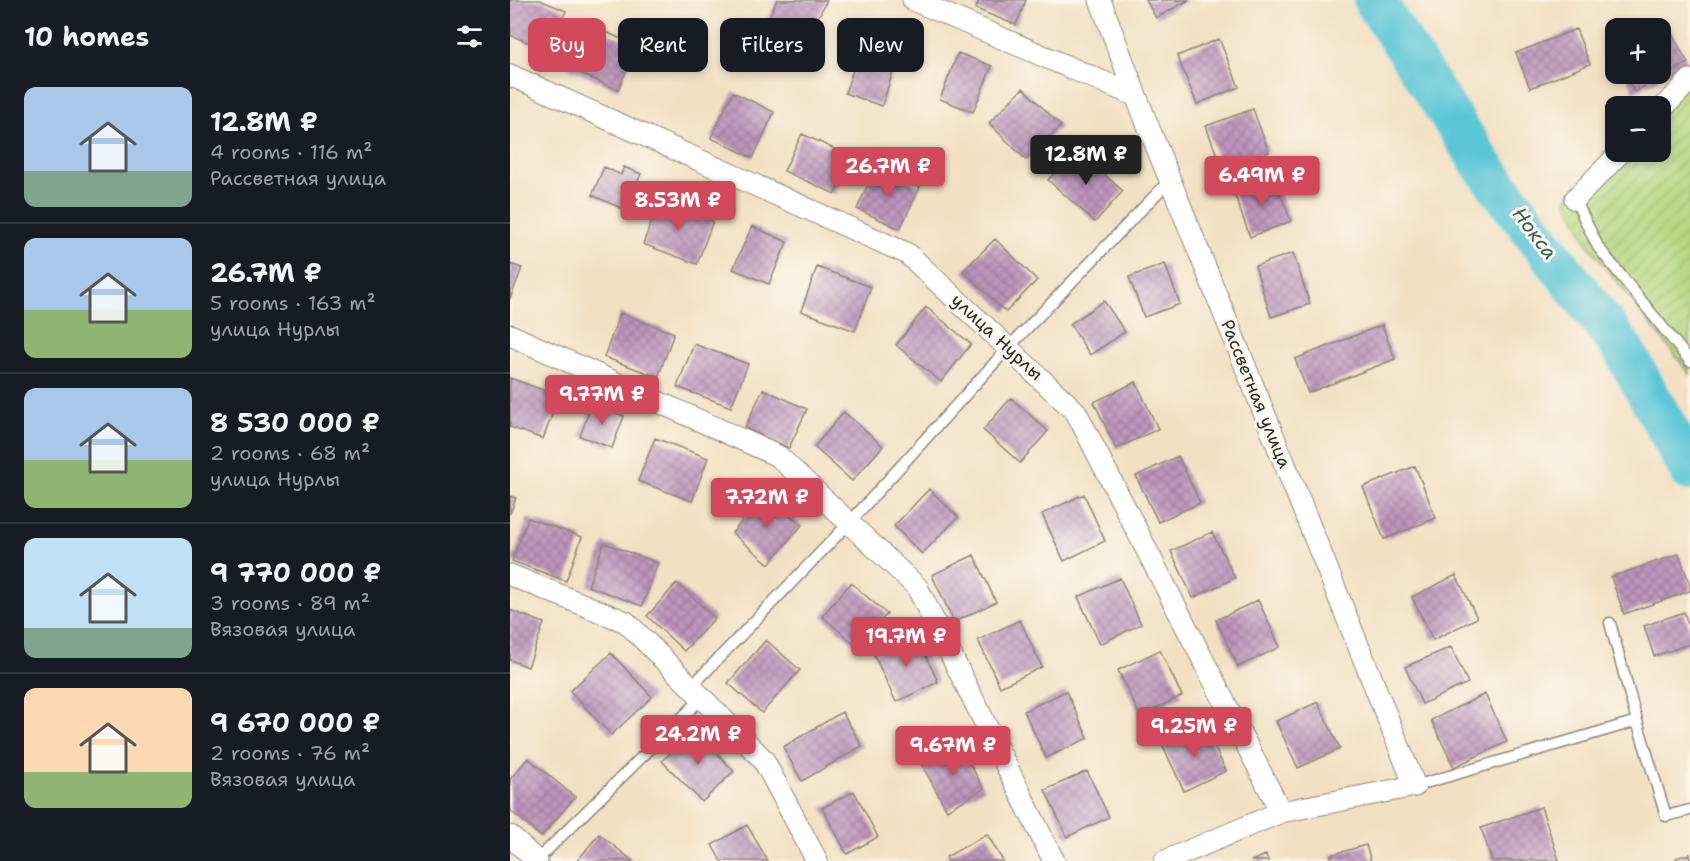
<!DOCTYPE html>
<meta charset="utf-8">
<style>
body{margin:0;font-family:"Shantell Sans",sans-serif;background:#20242c;color:#f1f3f6;height:100vh;display:flex;flex-direction:column;font-size:22px;white-space:nowrap}
*{box-sizing:border-box;margin:0}
p{font-size:20px;color:#9ea1a6}
.icon{flex:none;width:33px;height:33px;fill:none;stroke:currentColor;stroke-width:2;stroke-linecap:round;stroke-linejoin:round}
.map{position:relative;flex:1;overflow:hidden}
.side{display:flex;flex-direction:column;background:#171b24;width:510px}
.side>*{flex:none}
.top-card{position:absolute;left:18px;top:18px;width:570px;height:54px;display:flex;gap:12px}
.buttons{position:absolute;left:1095px;top:18px;display:grid;gap:12px}
.buttons a{display:grid;place-items:center;width:66px;height:66px;border-radius:12px;background:#171b24;box-shadow:0 3px 9px #0003;font-size:30px}
.price{position:absolute;translate:-50% -51px;padding:0 14px;border-radius:6px;background:#d1495b;color:#fff;font-size:20px;line-height:39px;filter:drop-shadow(0 2px 3px #0008)}
.price::after{content:'';position:absolute;left:50%;top:36px;width:18px;height:14px;margin-left:-9px;background:inherit;clip-path:polygon(0 0,100% 0,50% 100%)}
.price.on{background:#222;color:#fff}
ul{padding:0;list-style:none}
li{display:flex;align-items:center;gap:18px;height:150px;padding:0 24px}
li+li{border-top:2px solid #363941}
li span{display:grid;place-items:center;flex:none;width:168px;height:120px;border-radius:12px;color:#555}
li>.icon{margin-inline-start:auto}
span .icon{width:72px;height:72px;fill:#fffc;stroke-width:1}
li b{font-size:26px}
h2{display:flex;justify-content:space-between;align-items:center;height:72px;padding:0 24px;font-size:26px}
.chip{padding:0 21px;border-radius:12px;background:#171b24;box-shadow:0 3px 9px #0003;font-size:21px;line-height:54px}
.chip.on{background:#d1495b;color:#fff}
main{display:flex;flex:1;min-height:0}
.map>svg:first-child{display:block}
.garden{fill:url(#garden-furrows);stroke:#6f8054;stroke-width:1.5}
.lines{fill:none;stroke-linecap:round;stroke-linejoin:round}
.river{stroke:#5cc6d7;stroke-width:42}
.building{fill:url(#building-cross-hatch)}
.service-casing{stroke:#8f8677;stroke-width:13}
.minor-casing{stroke:#8f8677;stroke-width:23}
.service{stroke:#fff;stroke-width:10}
.minor{stroke:#fff;stroke-width:21}
.labels{text-anchor:middle;dominant-baseline:central;stroke-width:6;stroke-linejoin:round;paint-order:stroke}
.street-label{font-size:18px;fill:#2b2b2b;stroke:#fbf7ec}
.water-label{font-size:20px;font-style:italic;fill:#3a5a5f;stroke:#fbf7ec}
</style>
<main>
<section class="side">
<h2>10 homes<svg class="icon" aria-label="filters" viewBox="0 0 24 24"><path d="M4 7h16M4 17h16"/><circle cx="9" cy="7" r="2"/><circle cx="15" cy="17" r="2"/></svg></h2>
<ul>
<li><span style="background:linear-gradient(#a9c7e8 70%,#7fa58c 0)"><svg class="icon" aria-label="home" viewBox="0 0 24 24"><path d="M3 11l9-7 9 7M6 9v11h12V9"/></svg></span><div><b>12.8M ₽</b><p>4 rooms · 116 m²</p><p>Рассветная улица</p></div></li>
<li><span style="background:linear-gradient(#a9c7e8 60%,#8fb573 0)"><svg class="icon" aria-label="home" viewBox="0 0 24 24"><path d="M3 11l9-7 9 7M6 9v11h12V9"/></svg></span><div><b>26.7M ₽</b><p>5 rooms · 163 m²</p><p>улица Нурлы</p></div></li>
<li><span style="background:linear-gradient(#a9c7e8 60%,#8fb573 0)"><svg class="icon" aria-label="home" viewBox="0 0 24 24"><path d="M3 11l9-7 9 7M6 9v11h12V9"/></svg></span><div><b>8 530 000 ₽</b><p>2 rooms · 68 m²</p><p>улица Нурлы</p></div></li>
<li><span style="background:linear-gradient(#bfe0f5 75%,#7fa58c 0)"><svg class="icon" aria-label="home" viewBox="0 0 24 24"><path d="M3 11l9-7 9 7M6 9v11h12V9"/></svg></span><div><b>9 770 000 ₽</b><p>3 rooms · 89 m²</p><p>Вязовая улица</p></div></li>
<li><span style="background:linear-gradient(#ffd9b3 70%,#8fb573 0)"><svg class="icon" aria-label="home" viewBox="0 0 24 24"><path d="M3 11l9-7 9 7M6 9v11h12V9"/></svg></span><div><b>9 670 000 ₽</b><p>2 rooms · 76 m²</p><p>Вязовая улица</p></div></li>
</ul>
</section>
<div class="map">
<svg width="1180" height="861" viewBox="0 0 1180 861">
<defs>
<pattern id="garden-furrows" width="10" height="10" patternUnits="userSpaceOnUse" patternTransform="scale(1.5)"><rect width="10" height="10" fill="#b3d67e"/><path d="M-1 1l2-2M0 10L10 0M9 11l2-2" fill="none" stroke="#9ab86d"/></pattern>
<pattern id="building-cross-hatch" width="8" height="8" patternUnits="userSpaceOnUse" patternTransform="scale(1.5)"><rect width="8" height="8" fill="#be95be"/><path d="M0 0l8 8M0 8l8-8" fill="none" stroke="#9b7a9b"/></pattern>
</defs>
<rect width="100%" height="100%" fill="#fbf7ec"/>
<filter id="ink" filterUnits="userSpaceOnUse"><feTurbulence type="fractalNoise" baseFrequency=".0167" numOctaves="2"/><feDisplacementMap in="SourceGraphic" scale="12" xChannelSelector="R" yChannelSelector="G"/><feConvolveMatrix kernelMatrix="1 2 1 2 8 2 1 2 1" color-interpolation-filters="sRGB"/></filter>
<filter id="wash" filterUnits="userSpaceOnUse"><feTurbulence type="fractalNoise" baseFrequency=".008" numOctaves="4" result="noise"/><feDisplacementMap in="SourceGraphic" scale="24" xChannelSelector="R" yChannelSelector="G"/><feGaussianBlur stdDeviation="1.35" result="paint"/><feColorMatrix in="noise" values="0 0 0 0 0 0 0 0 0 0 0 0 0 0 0 0 0 1.4 0 .05"/><feComposite in="paint" operator="in"/></filter>
<g filter="url(#wash)">
<rect width="100%" height="100%" fill="#f3e0c3"/>
<path class="garden" d="M1180,73V374L1079,246L1056,199L1106,152H1150V106Z"/>
<g class="lines">
<path class="river" d="M864,0L973,166L1113,349L1180,470"/>
</g>
<g id="blocks">
<path class="building" d="M0,0H30L56,11L39,51L0,35Z
M267,0H317L297,39L258,19Z
M469,0H516L506,25L466,9Z
M636,0H679L646,18Z
M1155,21L1178,63L1124,92L1115,74H1150V28H1141Z
M78,24L127,46L108,90L58,68Z
M1066,29L1080,64L1020,88L1006,53Z
M709,39L729,87L687,104L667,56Z
M349,53L385,65L372,106L335,93Z
M448,53L482,66L463,112L430,99Z
M513,88L551,126L516,160L479,123Z
M223,92L264,112L243,158L201,138Z
M743,109L759,152L712,169L696,126Z
M292,134L342,157L325,194L274,171Z
M566,149L613,191L585,222L538,180Z
M94,167L111,175L114,167L131,174L127,183L136,187L124,214L82,195Z
M366,167L410,187L390,229L347,209Z
M764,178L781,221L740,237L724,193Z
M149,201L203,221L187,264L133,244Z
M242,226L277,242L259,284L223,269Z
M485,239L527,280L496,312L453,271Z
M783,253L800,304L761,317L745,266Z
M0,264L12,268L0,299Z
M655,264L670,304L634,317L619,277Z
M307,267L361,287L345,331L291,311Z
M594,301L615,332L580,355L560,324Z
M416,307L461,344L431,382L386,345Z
M110,313L164,333L148,377L94,357Z
M872,325L885,359L798,393L785,359Z
M184,344L238,364L221,407L167,387Z
M0,378L49,396L33,439L0,427Z
M626,382L648,429L606,449L584,402Z
M253,389L297,409L279,448L235,428Z
M501,398L538,431L510,463L473,430Z
M82,404L114,416L102,448L70,436Z
M334,412L373,446L342,481L304,447Z
M145,438L198,458L182,501L128,481Z
M668,456L690,503L648,522L626,476Z
M905,466L926,518L874,539L853,487Z
M419,489L448,517L412,554L384,526Z
M255,494L292,525L259,564L222,533Z
M574,494L595,541L554,561L532,514Z
M0,496L6,498L0,514Z
M18,518L72,537L56,581L2,561Z
M702,532L725,578L683,598L661,551Z
M94,543L148,563L132,606L78,586Z
M1169,554L1180,585V591L1114,614L1101,577Z
M464,555L486,602L444,622L422,575Z
M946,575L967,618L923,640L902,597Z
M610,578L631,624L590,644L568,597Z
M167,583L205,618L174,651L137,616Z
M341,583L377,614L348,647L312,616Z
M748,600L770,647L728,667L706,620Z
M0,610L34,623L18,667L0,660Z
M1174,612L1180,631V644L1144,656L1134,626Z
M510,620L532,667L490,687L468,640Z
M406,635L428,682L386,702L364,655Z
M256,640L290,670L252,713L218,683Z
M941,647L958,683L912,704L895,667Z
M650,650L672,696L630,716L608,670Z
M101,653L142,697L101,735L60,691Z
M556,691L578,738L536,758L514,711Z
M975,694L997,742L944,767L921,720Z
M808,702L830,749L788,768L766,721Z
M332,712L352,746L292,781L273,747Z
M694,725L716,771L674,791L652,744Z
M184,730L224,771L192,802L152,761Z
M449,745L474,789L437,810L412,765Z
M18,758L65,797L31,837L0,810V779Z
M577,771L599,817L557,837L535,790Z
M344,791L368,837L337,854L312,808Z
M1031,807L1049,860L982,861L971,828Z
M237,825L258,861H211L202,845Z
M89,834L123,861H67Z
M477,834L493,861H438L436,857Z
M856,845L861,861H823L821,855Z
M1180,854V861H1167L1166,858Z
M756,855L758,861H741Z"/>
</g>
</g>
<g filter="url(#ink)">
<use href="#blocks" fill-opacity="0" stroke="#8f8677" stroke-width="1.5"/>
<g class="lines">
<defs>
<path id="service" d="M1065,199L1088,247L1180,361
M1100,623L1127,721
M181,687L339,523L498,348L660,180
M905,786L1127,721L1156,816L1180,810
M26,861L192,698"/>
<path id="minor" d="M403,0L626,96
M590,0L626,96L905,786L771,812L655,861
M0,75L398,254L566,412L771,812
M1150,111L1180,80
M1065,199L1111,152
M0,335L268,456L407,587L544,861
M0,575L116,622L253,759L307,861
M0,836L27,861"/>
</defs>
<use href="#service" class="service-casing"/>
<use href="#minor" class="minor-casing"/>
<use href="#service" class="service"/>
<use href="#minor" class="minor"/>
</g>
</g>
<g class="labels">
<g class="street-label">
<text transform="translate(487 337) rotate(43)">улица Нурлы</text>
<text transform="translate(746 394) rotate(68)">Рассветная улица</text>
</g>
<g class="water-label">
<text transform="translate(1025 233) rotate(53)">Нокса</text>
</g>
</g>
</svg>
<div class="buttons">
<a>+</a>
<a>−</a>
</div>
<b class="price on" style="left:576px;top:186px">12.8M ₽</b>
<b class="price" style="left:378px;top:198px">26.7M ₽</b>
<b class="price" style="left:752px;top:207px">6.49M ₽</b>
<b class="price" style="left:168px;top:232px">8.53M ₽</b>
<b class="price" style="left:92px;top:426px">9.77M ₽</b>
<b class="price" style="left:257px;top:529px">7.72M ₽</b>
<b class="price" style="left:396px;top:668px">19.7M ₽</b>
<b class="price" style="left:684px;top:758px">9.25M ₽</b>
<b class="price" style="left:188px;top:766px">24.2M ₽</b>
<b class="price" style="left:443px;top:777px">9.67M ₽</b>
<div class="top-card">
<a class="chip on">Buy</a>
<a class="chip">Rent</a>
<a class="chip">Filters</a>
<a class="chip">New</a>
</div>
</div>
</main>
